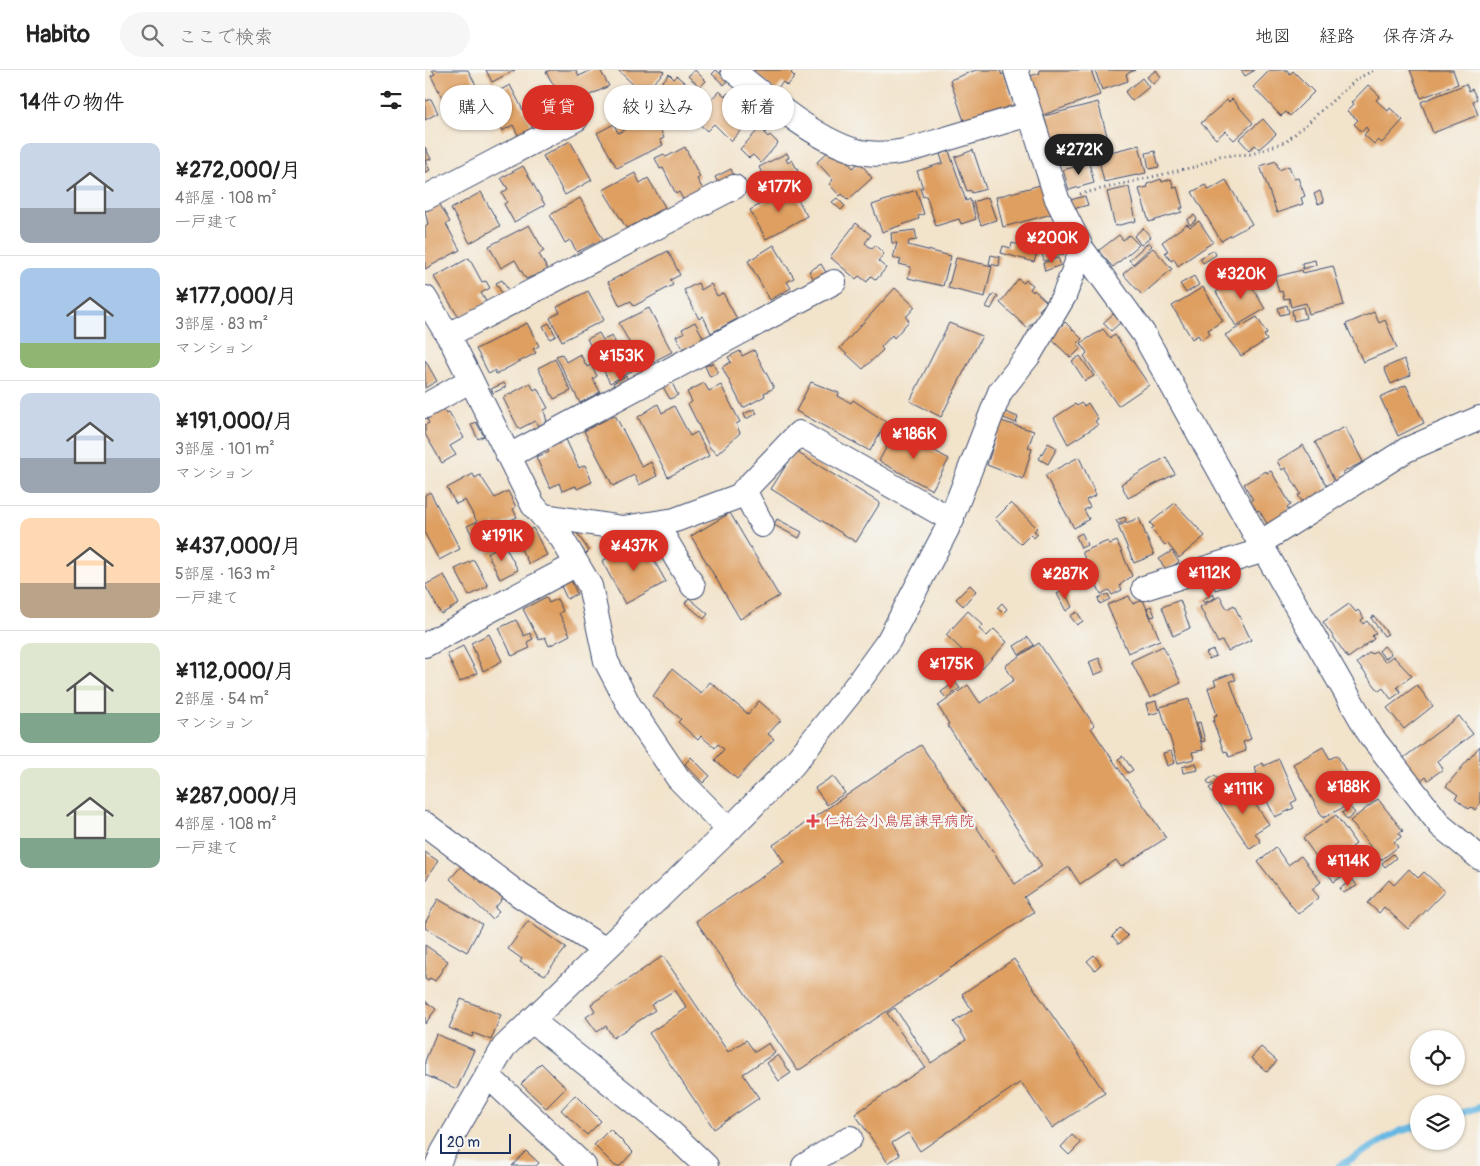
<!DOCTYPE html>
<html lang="ja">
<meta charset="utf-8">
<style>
body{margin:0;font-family:Pangolin,"Klee One",sans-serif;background:#f6f6f6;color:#222;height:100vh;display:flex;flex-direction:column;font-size:19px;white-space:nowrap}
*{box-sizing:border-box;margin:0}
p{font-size:16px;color:#767676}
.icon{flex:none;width:28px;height:28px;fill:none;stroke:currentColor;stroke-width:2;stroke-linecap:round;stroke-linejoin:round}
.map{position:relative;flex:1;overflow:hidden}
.panel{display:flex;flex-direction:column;background:#fff;width:425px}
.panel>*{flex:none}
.top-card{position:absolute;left:15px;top:15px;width:475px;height:45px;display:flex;gap:10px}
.buttons{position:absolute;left:985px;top:960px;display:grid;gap:10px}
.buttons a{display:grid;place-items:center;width:55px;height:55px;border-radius:50%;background:#fff;box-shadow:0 1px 4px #0004;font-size:25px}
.scale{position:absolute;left:15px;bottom:12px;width:71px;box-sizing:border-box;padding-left:5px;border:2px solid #1b2f5e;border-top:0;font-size:14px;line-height:18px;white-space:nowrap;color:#1b2f5e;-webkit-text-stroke:4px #f6f6f2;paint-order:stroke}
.price{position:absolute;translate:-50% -42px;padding:0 11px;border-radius:18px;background:#d93025;color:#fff;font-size:16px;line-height:32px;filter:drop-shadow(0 1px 2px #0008)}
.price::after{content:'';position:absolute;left:50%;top:30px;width:15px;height:11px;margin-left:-8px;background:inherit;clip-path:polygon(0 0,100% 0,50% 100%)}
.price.active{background:#222;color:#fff}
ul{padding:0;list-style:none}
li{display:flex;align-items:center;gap:15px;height:125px;padding:0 20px}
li+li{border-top:1px solid #e0e0e0}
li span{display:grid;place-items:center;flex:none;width:140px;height:100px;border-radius:10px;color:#555}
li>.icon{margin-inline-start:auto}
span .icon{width:60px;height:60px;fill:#fffc;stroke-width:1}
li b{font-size:21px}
h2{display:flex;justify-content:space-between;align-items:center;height:60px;padding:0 20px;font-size:21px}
.chip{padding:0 18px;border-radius:22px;background:#fff;box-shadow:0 1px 4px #0004;font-size:18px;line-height:45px}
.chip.active{background:#d93025;color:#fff}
header{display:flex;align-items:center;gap:30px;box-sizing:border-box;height:70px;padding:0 25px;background:#fff;border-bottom:1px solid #e0e0e0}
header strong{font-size:24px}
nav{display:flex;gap:28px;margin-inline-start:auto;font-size:18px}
.search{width:350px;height:45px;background:#f6f6f6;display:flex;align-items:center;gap:12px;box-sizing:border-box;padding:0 18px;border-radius:28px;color:#767676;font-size:19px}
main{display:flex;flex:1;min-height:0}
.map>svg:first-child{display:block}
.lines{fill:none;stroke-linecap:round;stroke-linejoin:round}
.stream{stroke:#68b8e3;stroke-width:7}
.building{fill:#de9f61}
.minor-casing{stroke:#3b4a6e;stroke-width:26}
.path{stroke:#3b4a6e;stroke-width:3;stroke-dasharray:1 4;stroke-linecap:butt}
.minor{stroke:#fff;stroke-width:24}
.health-dot{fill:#e0444e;stroke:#f6f6f2;stroke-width:2}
.labels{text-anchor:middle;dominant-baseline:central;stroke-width:4.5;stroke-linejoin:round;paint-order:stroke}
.health-label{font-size:15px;fill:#be3a42;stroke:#f6f6f2;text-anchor:start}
</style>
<header>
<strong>Habito</strong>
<div class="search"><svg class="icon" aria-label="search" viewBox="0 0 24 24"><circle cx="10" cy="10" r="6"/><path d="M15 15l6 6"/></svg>ここで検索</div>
<nav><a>地図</a><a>経路</a><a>保存済み</a></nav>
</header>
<main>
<section class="panel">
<h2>14件の物件<svg class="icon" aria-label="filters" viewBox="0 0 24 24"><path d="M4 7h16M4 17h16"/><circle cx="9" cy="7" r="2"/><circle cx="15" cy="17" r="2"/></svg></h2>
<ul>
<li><span style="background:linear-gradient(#c9d6e8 65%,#9aa5b1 0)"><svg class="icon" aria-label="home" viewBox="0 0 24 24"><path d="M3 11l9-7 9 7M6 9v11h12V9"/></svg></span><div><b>¥272,000/月</b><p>4部屋 · 108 m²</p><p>一戸建て</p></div></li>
<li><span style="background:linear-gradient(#a9c7e8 75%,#8fb573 0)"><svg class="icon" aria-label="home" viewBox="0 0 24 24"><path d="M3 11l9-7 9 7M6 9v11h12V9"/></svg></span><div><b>¥177,000/月</b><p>3部屋 · 83 m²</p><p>マンション</p></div></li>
<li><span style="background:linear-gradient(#c9d6e8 65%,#9aa5b1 0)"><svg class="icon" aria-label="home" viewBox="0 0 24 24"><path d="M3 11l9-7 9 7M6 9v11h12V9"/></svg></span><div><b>¥191,000/月</b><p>3部屋 · 101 m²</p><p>マンション</p></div></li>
<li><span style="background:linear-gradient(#ffd9b3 65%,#b9a48a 0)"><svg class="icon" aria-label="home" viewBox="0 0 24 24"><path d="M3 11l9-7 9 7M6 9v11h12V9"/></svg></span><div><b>¥437,000/月</b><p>5部屋 · 163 m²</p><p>一戸建て</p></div></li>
<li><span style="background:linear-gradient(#dfe7d0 70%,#7fa58c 0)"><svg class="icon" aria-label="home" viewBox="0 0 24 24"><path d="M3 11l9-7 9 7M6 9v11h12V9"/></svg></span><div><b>¥112,000/月</b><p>2部屋 · 54 m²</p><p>マンション</p></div></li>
<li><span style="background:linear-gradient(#dfe7d0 70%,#7fa58c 0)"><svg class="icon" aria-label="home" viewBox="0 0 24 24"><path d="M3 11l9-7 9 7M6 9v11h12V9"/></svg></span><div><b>¥287,000/月</b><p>4部屋 · 108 m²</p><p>一戸建て</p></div></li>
</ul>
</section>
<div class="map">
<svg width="1055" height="1096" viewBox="0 0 1055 1096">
<rect width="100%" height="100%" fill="#f6f6f2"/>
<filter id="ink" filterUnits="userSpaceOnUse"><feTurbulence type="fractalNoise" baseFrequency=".02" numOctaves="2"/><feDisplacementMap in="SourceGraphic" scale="10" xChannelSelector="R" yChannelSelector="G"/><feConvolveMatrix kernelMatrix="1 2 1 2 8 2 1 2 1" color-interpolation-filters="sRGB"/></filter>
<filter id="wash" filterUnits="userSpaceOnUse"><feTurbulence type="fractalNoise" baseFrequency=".0096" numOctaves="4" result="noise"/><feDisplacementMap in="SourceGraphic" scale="20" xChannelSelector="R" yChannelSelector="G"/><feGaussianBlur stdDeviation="1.12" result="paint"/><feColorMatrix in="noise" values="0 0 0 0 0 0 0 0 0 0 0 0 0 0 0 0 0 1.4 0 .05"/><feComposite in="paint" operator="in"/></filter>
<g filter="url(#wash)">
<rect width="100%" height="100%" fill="#f2e3cb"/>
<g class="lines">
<path class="stream" d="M1031,1045L1055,1037
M914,1096L975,1061L994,1056"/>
</g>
<g id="blocks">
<path class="building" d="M7,0H43L53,19L21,35L6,6L10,4Z
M61,0H90L67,12Z
M125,0H151L154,6L167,0H175L184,16L144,35L141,29L132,34L126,22L131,19L121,2Z
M193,0H237L239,2L218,24Z
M270,0L281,11L275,17L263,6Z
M291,0L303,10L299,15L287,4Z
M327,0H369L366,3L370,7L362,16L358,12L350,21Z
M551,0H575L577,5L579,4L589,35L539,51L525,10Z
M614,0H666L675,25L615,46L602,7L615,3Z
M670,0H710L701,4L703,11L677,20Z
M731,0L736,7L728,14L722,7Z
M816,0H830L820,6Z
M845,0H862L865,4L868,1L889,22L865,46L861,42L856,46L828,17Z
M985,0H1028L1033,14L996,28Z
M244,4L249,9L252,6L277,28L269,36L271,38L254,55L225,26Z
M717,8L724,17L707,31L700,22Z
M1041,14L1044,21L1047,19L1052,29L1048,31L1053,45L1008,63L996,32Z
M85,15L109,61L95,69L88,55L77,61L60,28Z
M943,15L955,26L951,30L963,41L965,38L978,50L957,73L953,70L949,74L939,65L943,60L941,57L937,62L929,54L933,50L922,41L928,35L926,33Z
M294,21L300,26L303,23L329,46L306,71L289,54L282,61L270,50L279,41L277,39Z
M0,28L1,31L6,29L13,43L0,50Z
M807,29L828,53L809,70L800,61L791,69L776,53L802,30L804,32Z
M673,32L685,77L632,92L619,46Z
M120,35L128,50L118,55L110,40Z
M237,46L245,54L240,59L237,56L235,59L239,68L235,70L238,75L192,98L172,63L189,54L193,63L213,53L215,57L230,50L231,53Z
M838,49L851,64L834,79L830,75L824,80L814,69Z
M336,57L341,62L339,63L343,67L345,65L353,73L336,93L328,85L324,88L315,79Z
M145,71L167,110L140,125L118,86Z
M714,75L721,103L679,112L673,85Z
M0,77L6,89L0,91L5,100L0,103Z
M260,77L275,107L272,109L279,121L260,133L254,122L251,124L238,98L235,99L230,88L239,84L241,87Z
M406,79L415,84L428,98L435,92L447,108L423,130L417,124L415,126L404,114L408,110L392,92Z
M548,80L561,119L547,123L545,120L542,121L530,87Z
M524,81L541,131L545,129L551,149L536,154L534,149L511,156L501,126L498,127L495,118H498L492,101L518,93L515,84Z
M730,81L734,97L724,99L721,83Z
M362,83L364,88L361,89L363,93L367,90L373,101L369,103L370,106L351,115L346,107L340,110L334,97Z
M851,91L854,100L864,96L869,109L873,108L880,126L876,128L878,134L852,143L835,96Z
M664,93L669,113L644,120L638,100Z
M98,96L120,135L89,152L79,134L82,132L77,123L83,119L76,108Z
M306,99L310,108L294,115L290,107Z
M210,103L215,113L223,108L240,137L202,159L178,120Z
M736,109L737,112L746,109L749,118L752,117L758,138H755L757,142L724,152L714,119L723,117L722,114Z
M801,110L827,154L796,171L767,122L780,115L784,120Z
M619,114L627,144L578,157L571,127Z
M366,117L382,146L341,169L325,140Z
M704,117L711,151L690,156L682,122Z
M491,120L499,144L493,146L494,149L457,162L447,135Z
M895,121L899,132L893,134L889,124Z
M56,122L75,156L45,173L26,139Z
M660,126L663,135L648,139L645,130Z
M563,127L571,150L556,155L548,132Z
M155,128L178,169L152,182L145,170L140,173L125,145Z
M412,128L420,136L416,140L407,132Z
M14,133L25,152L21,154L35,180L0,199V156L3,154L0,141Z
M769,145L772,149L765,155L762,150Z
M774,151L788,172L753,196L749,189L746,191L740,182L743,181L737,172L762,154L765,157Z
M431,153L446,165L440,173L447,179L450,175L459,184L453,191L461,198L451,210L446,206L442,212L434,206L431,209L405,187Z
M104,155L119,181L114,184L123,200L101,209L90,190L76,198L64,176Z
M718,158L726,167L716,175L709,166Z
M637,159L641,170L621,177L618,165Z
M490,160L492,170L484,171L483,175L526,186L518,216L483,208L486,197L474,194L476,190L468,188L472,173H467L466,163Z
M694,165L698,170L704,165L714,175L688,197L673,181Z
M724,172L727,176L708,194L704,190Z
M587,173L613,180L609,192L576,183L578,176L586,178Z
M635,173L639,184L619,191L616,180Z
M349,175L369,208L362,212L366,218L345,230L323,191Z
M728,178L747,199L717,225L698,204Z
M789,180L791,185L778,193L775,188Z
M243,181L255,205L245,210L248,215L209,236L206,231L195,236L183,212Z
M566,185L575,187L574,196L564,194Z
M44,188L57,212L61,211L65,218L56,223L62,233L34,248L9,207Z
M531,188L567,196L560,227L523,218Z
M633,188L636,195L620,201L618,193Z
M890,190L891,195L878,199L877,193Z
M396,194L402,204L390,211L384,201Z
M908,196L919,235L884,244L881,233L866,237L864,228L859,229L857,221L854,222L850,207L877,200L878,203Z
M820,205L840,239L811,256L791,222Z
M769,206L774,215L761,223L755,214Z
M806,207L808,211L798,217L796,213Z
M593,209L599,213L601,210L608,215L605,219L608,222L609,220L622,232L614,240L618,244L602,258L575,233Z
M77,210L85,223L79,227L71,213Z
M273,213L276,220L286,214L292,226L298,223L312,249L286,263L278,246L274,249L259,220Z
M778,217L798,251L783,260L785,264L776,270L773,265L767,269L747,236Z
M470,218L490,237L481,247L484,251L469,268L467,265L456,277L458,280L438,299L415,278Z
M163,221L179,250L137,271L125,248L135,242L132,237Z
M568,224L573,226L566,239L561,237Z
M862,235L864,243L855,245L853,238Z
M878,237L881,248L869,251L867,240Z
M224,238L247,282L229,291L230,294L223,298L221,295L217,297L194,253Z
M949,242L954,253L960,250L972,278L938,292L921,254Z
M688,244L696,252L686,261L678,253Z
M832,247L842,264L839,265L842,270L816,286L800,265Z
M270,252L280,271L259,280L251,266L259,263L257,259Z
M640,252L657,269L652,274L656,278L646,288L625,268Z
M102,253L114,276L108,279L111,283L71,304L70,300L64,304L51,279Z
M124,253L131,266L125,269L118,256Z
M524,253L557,266L516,347L485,331Z
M678,259L685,268L690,265L724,315L693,336L659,286L662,283L656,273Z
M174,263L178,270L187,266L196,283L201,280L208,294L205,295L207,301L185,313L162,269Z
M329,280L349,318L339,323L340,326L318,338L297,297L306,292L303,287L315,281L317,286Z
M137,284L141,292L155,284L162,297L166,295L172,306L168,309L175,322L155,333L131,286Z
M655,286L669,306L660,311L647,291Z
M130,289L146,321L129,329L113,298Z
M979,289L986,305L966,314L959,298Z
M0,290L12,311L0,318Z
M288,293L293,303L285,307L280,296Z
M201,306L203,310L190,317L188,313Z
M246,311L253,325L245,329L237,315Z
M386,312L414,323L413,326L426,333L428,330L461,352L445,381L371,341Z
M79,313L81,317L68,323L66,319Z
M105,313L109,320L112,318L123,338L119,340L122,352L113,356L110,351L94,359L78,328Z
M279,313L284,321L296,315L315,352L311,354L315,363L292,384L285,378L263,334L267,332L262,322Z
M981,315L999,353L973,366L955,327Z
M656,333L659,336L663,333L673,349L670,351L673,355L643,374L629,348L650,334L652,336Z
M233,334L237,343L249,336L265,366L272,362L284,386L243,407L213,347Z
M19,339L21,343L24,342L39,368L25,376L31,385L17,393L0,364V355L4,353L2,349Z
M329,339L332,343L321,349L319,344Z
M578,341L593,347L591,353L576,347Z
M190,345L217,397L226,392L232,406L214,415L209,405L188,416L159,361Z
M576,351L609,361L603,378L607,379L598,409L562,395Z
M51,352L59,366L53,369L46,355Z
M920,357L938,392L918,402L920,407L910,412L890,372Z
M471,359L524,389L507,420L454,391Z
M140,367L154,398L160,395L167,412L152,419L151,416L137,421L134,413L125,418L111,387L124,382L121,376Z
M623,373L632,378L623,394L614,389Z
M878,375L902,416L900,417L902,422L879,435L873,425L876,424L860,398L857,400L852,391Z
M370,381L455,433L431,472L346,419Z
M654,387L671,425L661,430L665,437L659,440L664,449L649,458L620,405Z
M741,387L750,404L703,428L696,414Z
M841,401L842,403L846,401L866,435L862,437L864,441L842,454L834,440L830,442L824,432L828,430L819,414Z
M48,404L50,408L55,405L70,428L83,421L91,437L88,439L92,447L72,457L70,454L57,461L40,430L31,434L22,418Z
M5,422L35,479L14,490L0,464V425Z
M586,433L612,458L609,461L613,464L609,468L606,464L596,474L570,449Z
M750,433L780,466L754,488L742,473L740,475L726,459L729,457L725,453Z
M305,443L354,526L315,549L266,466Z
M700,447L701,451L693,454L691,450Z
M714,448L729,485L709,493L693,456Z
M352,449L377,462L374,468L349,455Z
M51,452L57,464L49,468L42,456Z
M108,458L122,485L104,494L90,468Z
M150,460L164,481L161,484L146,462Z
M657,463L662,475L656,478L651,466Z
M217,469L241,512L200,534L177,491Z
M683,471L685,474L692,471L707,506L695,515L697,520L687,525L684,520L676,524L657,482Z
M79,474L93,500L75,509L62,483Z
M747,481L754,492L741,500L734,489Z
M49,490L63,516L44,526L30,499Z
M802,501L806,515L790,520L786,505Z
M19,505L34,534L16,544L0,515Z
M145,508L152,524L142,529L135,514Z
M545,515L551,521L538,536L531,529Z
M639,520L647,537L641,541L632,524Z
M683,524L685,529L675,534L673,528Z
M788,524L790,528L779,533L777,530Z
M704,526L708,534L718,530L735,570L703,583L682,535Z
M795,526L802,539L809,535L826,570L803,581L797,571L793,573L775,537Z
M121,527L124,533L132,529L138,541L134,543L145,565L124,576L120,567L114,570L98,539Z
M264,528L283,544L279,549L260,533Z
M755,530L765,558L748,566L737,537Z
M577,533L582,539L578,543L572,538Z
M924,534L931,542L933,540L939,548L936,550L938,554L942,551L951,563L947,566L949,569L923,588L898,552Z
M726,536L730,546L726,547L722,538Z
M543,541L558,555L554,559L562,566L569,559L582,572L557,599L521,565Z
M652,542L658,551L652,555L645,546Z
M949,546L963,564L959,566L946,548Z
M91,550L99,566L105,563L108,569L102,572L105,578L87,586L74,558Z
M64,564L77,591L58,601L46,573Z
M603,567L609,575L594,585L589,576Z
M614,573L669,655L666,658L741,768L696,797L691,790L655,814L644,797L599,827L609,842L373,1001L271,851L359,792L348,775L496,675L590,814L617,796L522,655L524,654L513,636L543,615L555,633L589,610L580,596Z
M38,576L52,603L35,612L22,584Z
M738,576L756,613L725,628L706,591Z
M959,576L966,584L960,589L954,581Z
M788,580L791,586L784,589L781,583Z
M951,581L960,592L968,586L987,606L972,617L976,622L966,629L958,618L954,621L932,593L945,582L947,584Z
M674,588L679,601L669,605L664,592Z
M247,599L276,623L285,612L323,644L334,631L356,650L343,664L349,669L312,709L290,690L299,679L293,674L290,678L276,666L273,670L253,652L256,649L228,626Z
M808,603L811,610L805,611L826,669L818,672L821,681L804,687L802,681L799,682L788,651H790L789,646L792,645L783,618L791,615L789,610Z
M530,612L535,618L521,628L516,622Z
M992,615L1008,636L979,659L962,638Z
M764,629L778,680L767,682L769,689L753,693L735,637Z
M731,631L734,642L724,645L721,634Z
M1034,646L1048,664L1012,691L1018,699L1003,710L1001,707L995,712L977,689Z
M775,652L780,671L777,672L772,653Z
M1055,676V733L1050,740L1046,737L1044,739L1030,728L1033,725L1021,716Z
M898,677L905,689L912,685L921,702L913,707L923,730L916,733L919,737L898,748L868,694Z
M746,681L750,693L742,696L738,683Z
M698,686L708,700L703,703L693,689Z
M266,687L285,706L278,713L260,694Z
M854,689L872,730L866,733L869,738L850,747L829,705L832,703L829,697L838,693L839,696Z
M771,693L773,700L758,703L757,697Z
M944,704L952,719L927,733L919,717Z
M790,705L793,709L785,715L782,711Z
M408,706L420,723L402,735L390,718Z
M796,710L802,718L790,726L784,718Z
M811,715L820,728L824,725L844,754L830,763L836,772L825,779L790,727Z
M953,729L978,761L974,763L976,767L969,772L973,777L956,790L925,751Z
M925,737L930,743L922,750L917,743Z
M911,745L931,774L927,777L938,792L909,812L878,768Z
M851,778L863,795L876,786L896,812L887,819L894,827L873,844L833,792Z
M0,782L13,791L0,811Z
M968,784L971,788L960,797L957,793Z
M40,792L80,826L70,838L74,842L67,849L25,809Z
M984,799L993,808L999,802L1020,821L983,859L959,837L954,843L943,833L964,810L969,815Z
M928,810L932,816L918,823L915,818Z
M13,829L57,854L42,882L0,858V853Z
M103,851L141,878L120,905L95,892L97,889L83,879Z
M695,858L703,866L694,874L687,866Z
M0,875L23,891L10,911L5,908L3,911L0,909Z
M669,885L676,894L670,900L662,891Z
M238,886L303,982L321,970L330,982L344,973L350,983L318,1004L334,1028L289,1059L224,963L262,938L250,920L226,935L230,940L188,968L181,956L172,962L161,947L170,941L166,934Z
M589,889L680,1023L627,1058L596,1012L495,1081L483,1063L467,1073L475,1085L463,1093L430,1044L500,997L462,943L470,938L506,993L541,970L529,952L547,940L537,924Z
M36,929L76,945L66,970L48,963L47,967L24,958Z
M0,931L11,939L0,954Z
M11,964L49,980L32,1019L0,1005V991Z
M836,977L852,991L842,1002L826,988Z
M353,985L366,1003L354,1011L342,993Z
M116,993L141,1018L121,1038L96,1014Z
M150,1025L176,1051L162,1065L136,1040Z
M185,1059L208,1082L195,1096H190L169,1075Z
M647,1065L656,1073L644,1085L636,1077Z
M101,1081L114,1093L111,1096H87Z"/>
</g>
</g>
<g filter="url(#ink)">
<use href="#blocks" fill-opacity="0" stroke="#3b4a6e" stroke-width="1"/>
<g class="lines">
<defs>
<path id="minor" d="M308,0C340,27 401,79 442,83C471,87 497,76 524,68C551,60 577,52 604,44
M591,0L632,129L657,179L718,263L835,473L946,666L1016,756L1055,788
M0,128L151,49
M0,228L27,272L108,435L136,467L165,516L181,591L205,637L253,708L304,760
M23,265L309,117
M0,336L46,310
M84,386L409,212
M319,420L337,455
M120,446L198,458L250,450L314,426L374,363L527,450
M231,454L268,516
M835,473L981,380L1055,348
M719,518L839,480
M0,575L152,494
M0,754L96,826L179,879
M106,950L237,1054L281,1096
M62,1005L159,1096
M12,1096L18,1082L79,977L304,760L368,695L430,617L464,570L522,459L575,322L604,285L639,226L657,179
M379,1096L425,1068"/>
</defs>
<use href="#minor" class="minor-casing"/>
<path class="path" d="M655,124L773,96L795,86L827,84L862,71L932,9L949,0"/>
<use href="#minor" class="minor"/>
</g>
</g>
<path class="health-dot" d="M385.5 743.5h5v5h5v5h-5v5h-5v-5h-5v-5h5z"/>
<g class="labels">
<g class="health-label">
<text x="399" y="751">仁祐会小鳥居諫早病院</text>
</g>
</g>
</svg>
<div class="buttons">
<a><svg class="icon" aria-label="locate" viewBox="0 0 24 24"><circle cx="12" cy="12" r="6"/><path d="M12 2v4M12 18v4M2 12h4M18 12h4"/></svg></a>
<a><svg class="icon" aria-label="layers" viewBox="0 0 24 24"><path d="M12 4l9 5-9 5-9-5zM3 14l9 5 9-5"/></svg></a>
</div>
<div class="scale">20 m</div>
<b class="price active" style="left:654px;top:106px">¥272K</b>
<b class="price" style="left:354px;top:143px">¥177K</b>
<b class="price" style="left:627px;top:194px">¥200K</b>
<b class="price" style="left:816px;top:230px">¥320K</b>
<b class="price" style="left:196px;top:312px">¥153K</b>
<b class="price" style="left:489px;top:390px">¥186K</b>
<b class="price" style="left:77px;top:492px">¥191K</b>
<b class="price" style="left:209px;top:502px">¥437K</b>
<b class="price" style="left:784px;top:529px">¥112K</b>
<b class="price" style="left:640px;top:530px">¥287K</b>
<b class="price" style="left:526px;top:620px">¥175K</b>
<b class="price" style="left:923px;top:743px">¥188K</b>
<b class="price" style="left:818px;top:745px">¥111K</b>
<b class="price" style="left:923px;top:817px">¥114K</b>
<div class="top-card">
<a class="chip">購入</a>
<a class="chip active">賃貸</a>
<a class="chip">絞り込み</a>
<a class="chip">新着</a>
</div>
</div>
</main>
